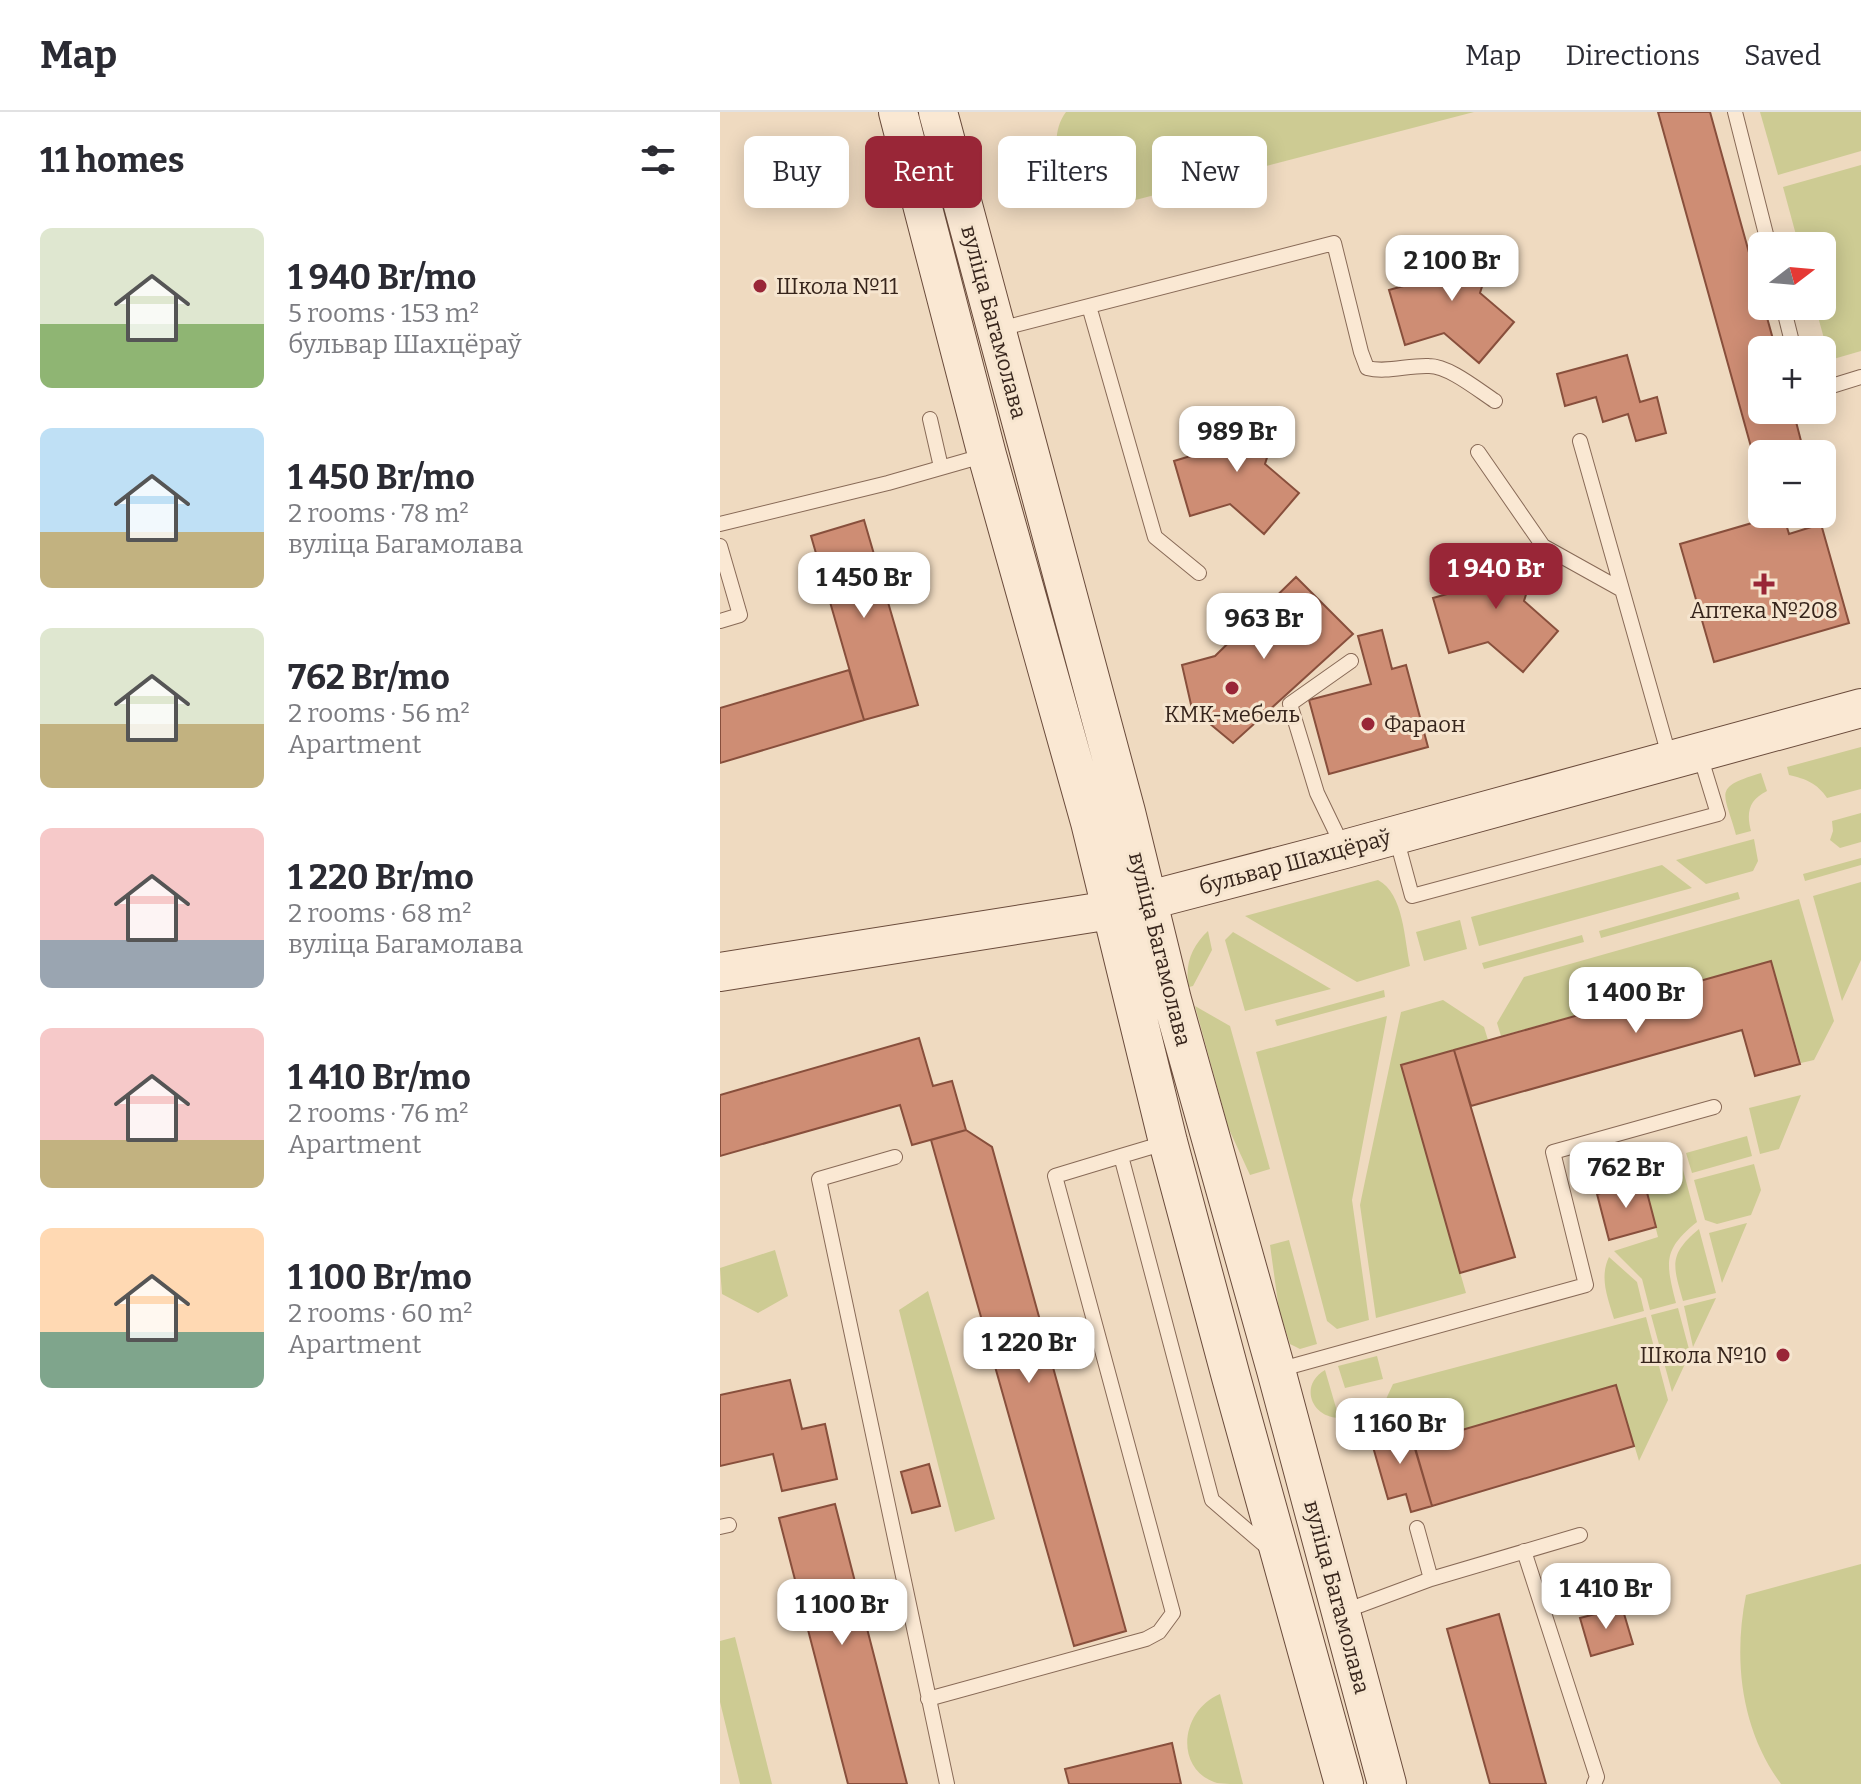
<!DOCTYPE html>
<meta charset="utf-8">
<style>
body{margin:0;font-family:Bitter,serif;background:#f2f2f3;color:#2b2b33;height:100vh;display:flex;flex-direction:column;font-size:30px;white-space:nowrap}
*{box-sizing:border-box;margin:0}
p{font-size:26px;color:#7c7c81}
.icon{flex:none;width:44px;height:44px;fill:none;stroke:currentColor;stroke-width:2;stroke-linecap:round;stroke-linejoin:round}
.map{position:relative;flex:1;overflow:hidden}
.panel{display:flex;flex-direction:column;background:#fff;width:720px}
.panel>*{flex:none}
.top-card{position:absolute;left:24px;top:24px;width:760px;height:72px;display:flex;gap:16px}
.needle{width:52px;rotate:74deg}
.buttons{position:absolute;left:1028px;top:120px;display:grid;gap:16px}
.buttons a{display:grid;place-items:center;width:88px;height:88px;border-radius:12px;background:#fff;box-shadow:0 4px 20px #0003;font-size:40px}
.price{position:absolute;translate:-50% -68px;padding:0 18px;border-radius:16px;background:#fff;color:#222;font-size:26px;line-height:52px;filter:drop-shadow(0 2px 4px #0008)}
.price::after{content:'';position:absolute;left:50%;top:48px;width:24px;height:18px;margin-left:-12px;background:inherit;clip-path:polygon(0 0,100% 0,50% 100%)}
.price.current{background:#992637;color:#fff}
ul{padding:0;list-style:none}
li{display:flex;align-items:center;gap:24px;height:200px;padding:0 40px}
li span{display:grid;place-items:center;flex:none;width:224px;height:160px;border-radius:12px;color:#555}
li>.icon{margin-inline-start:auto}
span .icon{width:96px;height:96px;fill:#fffc;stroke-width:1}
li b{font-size:34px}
h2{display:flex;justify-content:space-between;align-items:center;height:96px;padding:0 40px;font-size:34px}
.chip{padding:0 28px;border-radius:12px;background:#fff;box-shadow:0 4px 20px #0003;font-size:28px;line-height:72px}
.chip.current{background:#992637;color:#fff}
header{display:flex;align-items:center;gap:48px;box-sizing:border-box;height:112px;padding:0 40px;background:#fff;border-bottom:2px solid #e1e1e2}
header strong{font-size:38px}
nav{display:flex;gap:44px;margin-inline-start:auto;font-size:28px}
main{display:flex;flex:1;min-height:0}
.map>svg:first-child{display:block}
.green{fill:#cdcb93}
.building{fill:#ce8d74;stroke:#884f3c;stroke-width:2}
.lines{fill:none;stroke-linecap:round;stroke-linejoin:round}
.service-casing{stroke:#886a57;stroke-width:16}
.secondary-casing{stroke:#6a4b3b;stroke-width:40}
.service{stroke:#fae8d3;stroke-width:14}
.secondary{stroke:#fae8d3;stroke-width:38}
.poi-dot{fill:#992637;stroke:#f6e5cf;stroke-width:3}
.labels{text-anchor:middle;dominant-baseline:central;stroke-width:6;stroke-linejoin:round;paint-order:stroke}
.poi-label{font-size:22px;fill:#37251c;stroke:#f6e5cf;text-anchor:start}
.street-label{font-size:22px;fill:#37251c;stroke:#f6e5cf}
</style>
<header>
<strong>Map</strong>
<nav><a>Map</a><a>Directions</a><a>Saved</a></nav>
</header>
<main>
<section class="panel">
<h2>11 homes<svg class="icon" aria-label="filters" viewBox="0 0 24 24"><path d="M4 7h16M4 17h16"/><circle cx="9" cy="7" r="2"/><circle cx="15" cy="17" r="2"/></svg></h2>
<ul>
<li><span style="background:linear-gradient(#dfe7d0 60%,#8fb573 0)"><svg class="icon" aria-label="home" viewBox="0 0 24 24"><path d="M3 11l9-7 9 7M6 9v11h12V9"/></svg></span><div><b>1 940 Br/mo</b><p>5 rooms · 153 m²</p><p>бульвар Шахцёраў</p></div></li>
<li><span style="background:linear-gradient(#bfe0f5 65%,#c2b280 0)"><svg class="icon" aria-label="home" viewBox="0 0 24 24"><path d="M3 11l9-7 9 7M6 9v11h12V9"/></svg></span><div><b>1 450 Br/mo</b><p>2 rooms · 78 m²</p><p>вуліца Багамолава</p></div></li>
<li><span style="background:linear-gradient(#dfe7d0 60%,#c2b280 0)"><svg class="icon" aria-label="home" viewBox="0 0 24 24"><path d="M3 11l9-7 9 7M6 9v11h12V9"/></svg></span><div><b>762 Br/mo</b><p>2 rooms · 56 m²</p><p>Apartment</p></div></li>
<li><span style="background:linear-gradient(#f6c9c9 70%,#9aa5b1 0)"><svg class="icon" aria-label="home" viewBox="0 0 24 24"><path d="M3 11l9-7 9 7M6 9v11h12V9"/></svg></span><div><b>1 220 Br/mo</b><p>2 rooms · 68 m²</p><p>вуліца Багамолава</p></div></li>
<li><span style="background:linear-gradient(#f6c9c9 70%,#c2b280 0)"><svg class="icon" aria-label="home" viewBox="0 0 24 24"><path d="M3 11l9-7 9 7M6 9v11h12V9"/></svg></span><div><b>1 410 Br/mo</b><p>2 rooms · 76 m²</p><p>Apartment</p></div></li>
<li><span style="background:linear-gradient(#ffd9b3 65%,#7fa58c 0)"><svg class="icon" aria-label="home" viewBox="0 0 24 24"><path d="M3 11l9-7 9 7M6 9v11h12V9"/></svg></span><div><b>1 100 Br/mo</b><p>2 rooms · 60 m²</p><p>Apartment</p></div></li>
</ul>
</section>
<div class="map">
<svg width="1141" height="1672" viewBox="0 0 1141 1672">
<rect width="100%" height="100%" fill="#efdac0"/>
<path class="green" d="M346,0H754L400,92C387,89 375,86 364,79C339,62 327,26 346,0Z
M1040,0H1141V39L1058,63Z
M1141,53V239L1110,248L1095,194H1102V134H1079L1063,75Z
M1141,635V677L1107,686C1097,671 1086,667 1069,663L1067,655Z
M1041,661L1047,679C1029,688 1026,700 1031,719L1016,723C1004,679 992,676 1041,661Z
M1141,701V730L1120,736L1110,728L1113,719L1112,709Z
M1034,727L1038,749L1033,759L986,772L956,748Z
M1141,746V753L1085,769L1083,762Z
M942,753L972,776L759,834L751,805Z
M658,768C684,782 684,827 690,854L637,870L525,804Z
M1141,770V848L1122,889L1093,784Z
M1018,780L1020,787L881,826L879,819Z
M1079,787L1114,909L1094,948L1081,951L1051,849L781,924L777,911L804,865Z
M740,808L747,837L704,849L696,820Z
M488,819L492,838L473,874L469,875C464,853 472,834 488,819Z
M513,820L611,877L525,899L505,828Z
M862,823L864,830L764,857L762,851Z
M664,878L665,885L557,914L555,908Z
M723,888L764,915L768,928L681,954L746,1181L656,1206L640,1093L645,1069L681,900Z
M475,894L510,914L550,1057L530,1063L508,1015Z
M667,904L632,1088L649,1208L617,1217L607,1209L536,940Z
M1081,983L1059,1037L1040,1042L1029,996Z
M1027,1024L1032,1044L972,1061L966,1041Z
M886,1040L892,1060L959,1043L977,1110C942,1138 946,1151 956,1191L930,1198L922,1167L894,1139L938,1125L921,1058L879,1069L874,1067L870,1047L872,1043Z
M1034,1052L1041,1078L1031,1103L997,1112L985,1108L974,1068Z
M1027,1111L1002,1171L989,1121Z
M979,1117L996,1181L963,1189C953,1153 948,1143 979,1117Z
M569,1128L597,1232L580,1237L570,1232L559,1198L550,1133Z
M55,1138L68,1184L38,1201L2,1182L0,1156Z
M889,1145L917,1170L924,1199L894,1207C888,1186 879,1166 889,1145Z
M208,1179L275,1407L235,1420L179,1198Z
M996,1186L973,1235L964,1194Z
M958,1196L970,1241L952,1280L931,1203Z
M926,1205L948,1288L919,1349L896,1273L694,1332L688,1310L666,1316L661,1298L673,1272Z
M657,1244L663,1267L625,1276L618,1254Z
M605,1258L619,1306C591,1305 579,1273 605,1258Z
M1141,1452V1672H1061C1021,1618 1013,1548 1026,1483Z
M15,1525L52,1672H20L0,1590V1529Z
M500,1582L523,1672C515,1672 505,1672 497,1671C453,1657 461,1598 500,1582Z"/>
<path class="building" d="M938,0H990L1056,238H1042V298H1073L1081,329L1033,342Z
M721,127L772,143L760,181L794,210L759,251L724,221L685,233L669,178L709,167Z
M907,243L920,290L937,285L946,321L916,329L908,302L883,310L876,285L845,294L837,262Z
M506,297L557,314L545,352L579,381L544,422L510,392L470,404L454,349L494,337Z
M1063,402L1069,422L1101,412L1129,511L994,550L960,432Z
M144,408L198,593L144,608L91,424Z
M764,435L816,451L804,489L838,519L803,560L768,530L729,541L713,486L752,475Z
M576,465L633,522L513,631L472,597L462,553L495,544Z
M662,518L672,557L686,553L708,635L609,662L589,588L651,572L638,524Z
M129,558L144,608L0,651V596Z
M1051,849L1080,952L1035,964L1022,918L751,994L734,938Z
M199,926L213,974L232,969L246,1018L192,1033L180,993L0,1044V983Z
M734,938L795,1145L740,1161L681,953Z
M246,1018L272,1035L406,1519L354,1534L211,1028Z
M924,1069L936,1115L889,1128L877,1082Z
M70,1268L82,1317L105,1312L117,1367L62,1379L53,1342L0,1354V1283Z
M896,1273L914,1334L712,1394L694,1332Z
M687,1310L712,1394L691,1400L686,1382L668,1387L649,1321Z
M209,1352L220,1394L192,1401L181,1360Z
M115,1392L187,1672H128L59,1406Z
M902,1495L913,1532L871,1544L860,1506Z
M779,1502L826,1672H770L727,1517Z
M452,1631L461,1672H349L345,1657Z"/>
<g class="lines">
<defs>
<path id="service" d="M1015,0L1049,134
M369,194L435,425L479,461
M1063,194L1074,238
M276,218L614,131L641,240L647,256C667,261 688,253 709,254C729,254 758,278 775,289
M1102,277L1141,265
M210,307L221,355
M860,329L950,647
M758,340L823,434L902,478
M0,412L168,371L266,343
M0,434L20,503L0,509
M676,725L692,784L998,702L979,640
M624,737L597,681L570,592L631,549
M448,1030L401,1044L492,1388L549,1437
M175,1045L99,1067L227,1672
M558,1258L866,1173L833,1040L994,995
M0,1415L9,1413
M697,1416L711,1467
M804,1439L877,1665L874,1672
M622,1500L711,1467L860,1423
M208,1587L426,1527L439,1520L453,1501L335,1064L401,1044"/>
<path id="secondary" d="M178,0L267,343L370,710L448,1030L511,1265L624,1672
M218,0L406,700L452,888L556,1258L667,1672
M0,860L391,798L625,737L1141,596"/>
</defs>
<use href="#service" class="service-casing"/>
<use href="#secondary" class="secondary-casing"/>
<use href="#service" class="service"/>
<use href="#secondary" class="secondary"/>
</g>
<g class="poi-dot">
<circle cx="40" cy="174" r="8"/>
<path d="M1040 460h8v8h8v8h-8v8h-8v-8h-8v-8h8z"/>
<circle cx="512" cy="576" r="8"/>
<circle cx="648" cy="612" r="8"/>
<circle cx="1063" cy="1243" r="8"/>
</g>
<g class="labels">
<g class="poi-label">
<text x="56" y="174">Школа №11</text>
<text x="1044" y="498" text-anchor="middle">Аптека №208</text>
<text x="512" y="602" text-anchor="middle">КМК-мебель</text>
<text x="664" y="612">Фараон</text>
<text x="1047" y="1243" text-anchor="end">Школа №10</text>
</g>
<g class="street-label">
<text transform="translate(274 210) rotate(75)">вуліца Багамолава</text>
<text transform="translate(575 750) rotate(-15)">бульвар Шахцёраў</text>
<text transform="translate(440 837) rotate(76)">вуліца Багамолава</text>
<text transform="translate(617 1485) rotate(75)">вуліца Багамолава</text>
</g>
</g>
</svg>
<div class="buttons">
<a><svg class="needle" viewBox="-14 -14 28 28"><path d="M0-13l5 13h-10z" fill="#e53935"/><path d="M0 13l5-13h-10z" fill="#7c7c81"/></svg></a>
<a>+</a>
<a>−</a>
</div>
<b class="price" style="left:732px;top:191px">2 100 Br</b>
<b class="price" style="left:517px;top:362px">989 Br</b>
<b class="price current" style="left:776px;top:499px">1 940 Br</b>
<b class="price" style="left:144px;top:508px">1 450 Br</b>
<b class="price" style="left:544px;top:549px">963 Br</b>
<b class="price" style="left:916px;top:923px">1 400 Br</b>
<b class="price" style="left:906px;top:1098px">762 Br</b>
<b class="price" style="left:309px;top:1273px">1 220 Br</b>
<b class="price" style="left:680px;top:1354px">1 160 Br</b>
<b class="price" style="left:886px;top:1519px">1 410 Br</b>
<b class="price" style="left:122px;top:1535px">1 100 Br</b>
<div class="top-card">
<a class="chip">Buy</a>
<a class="chip current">Rent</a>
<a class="chip">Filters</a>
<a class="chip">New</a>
</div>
</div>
</main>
